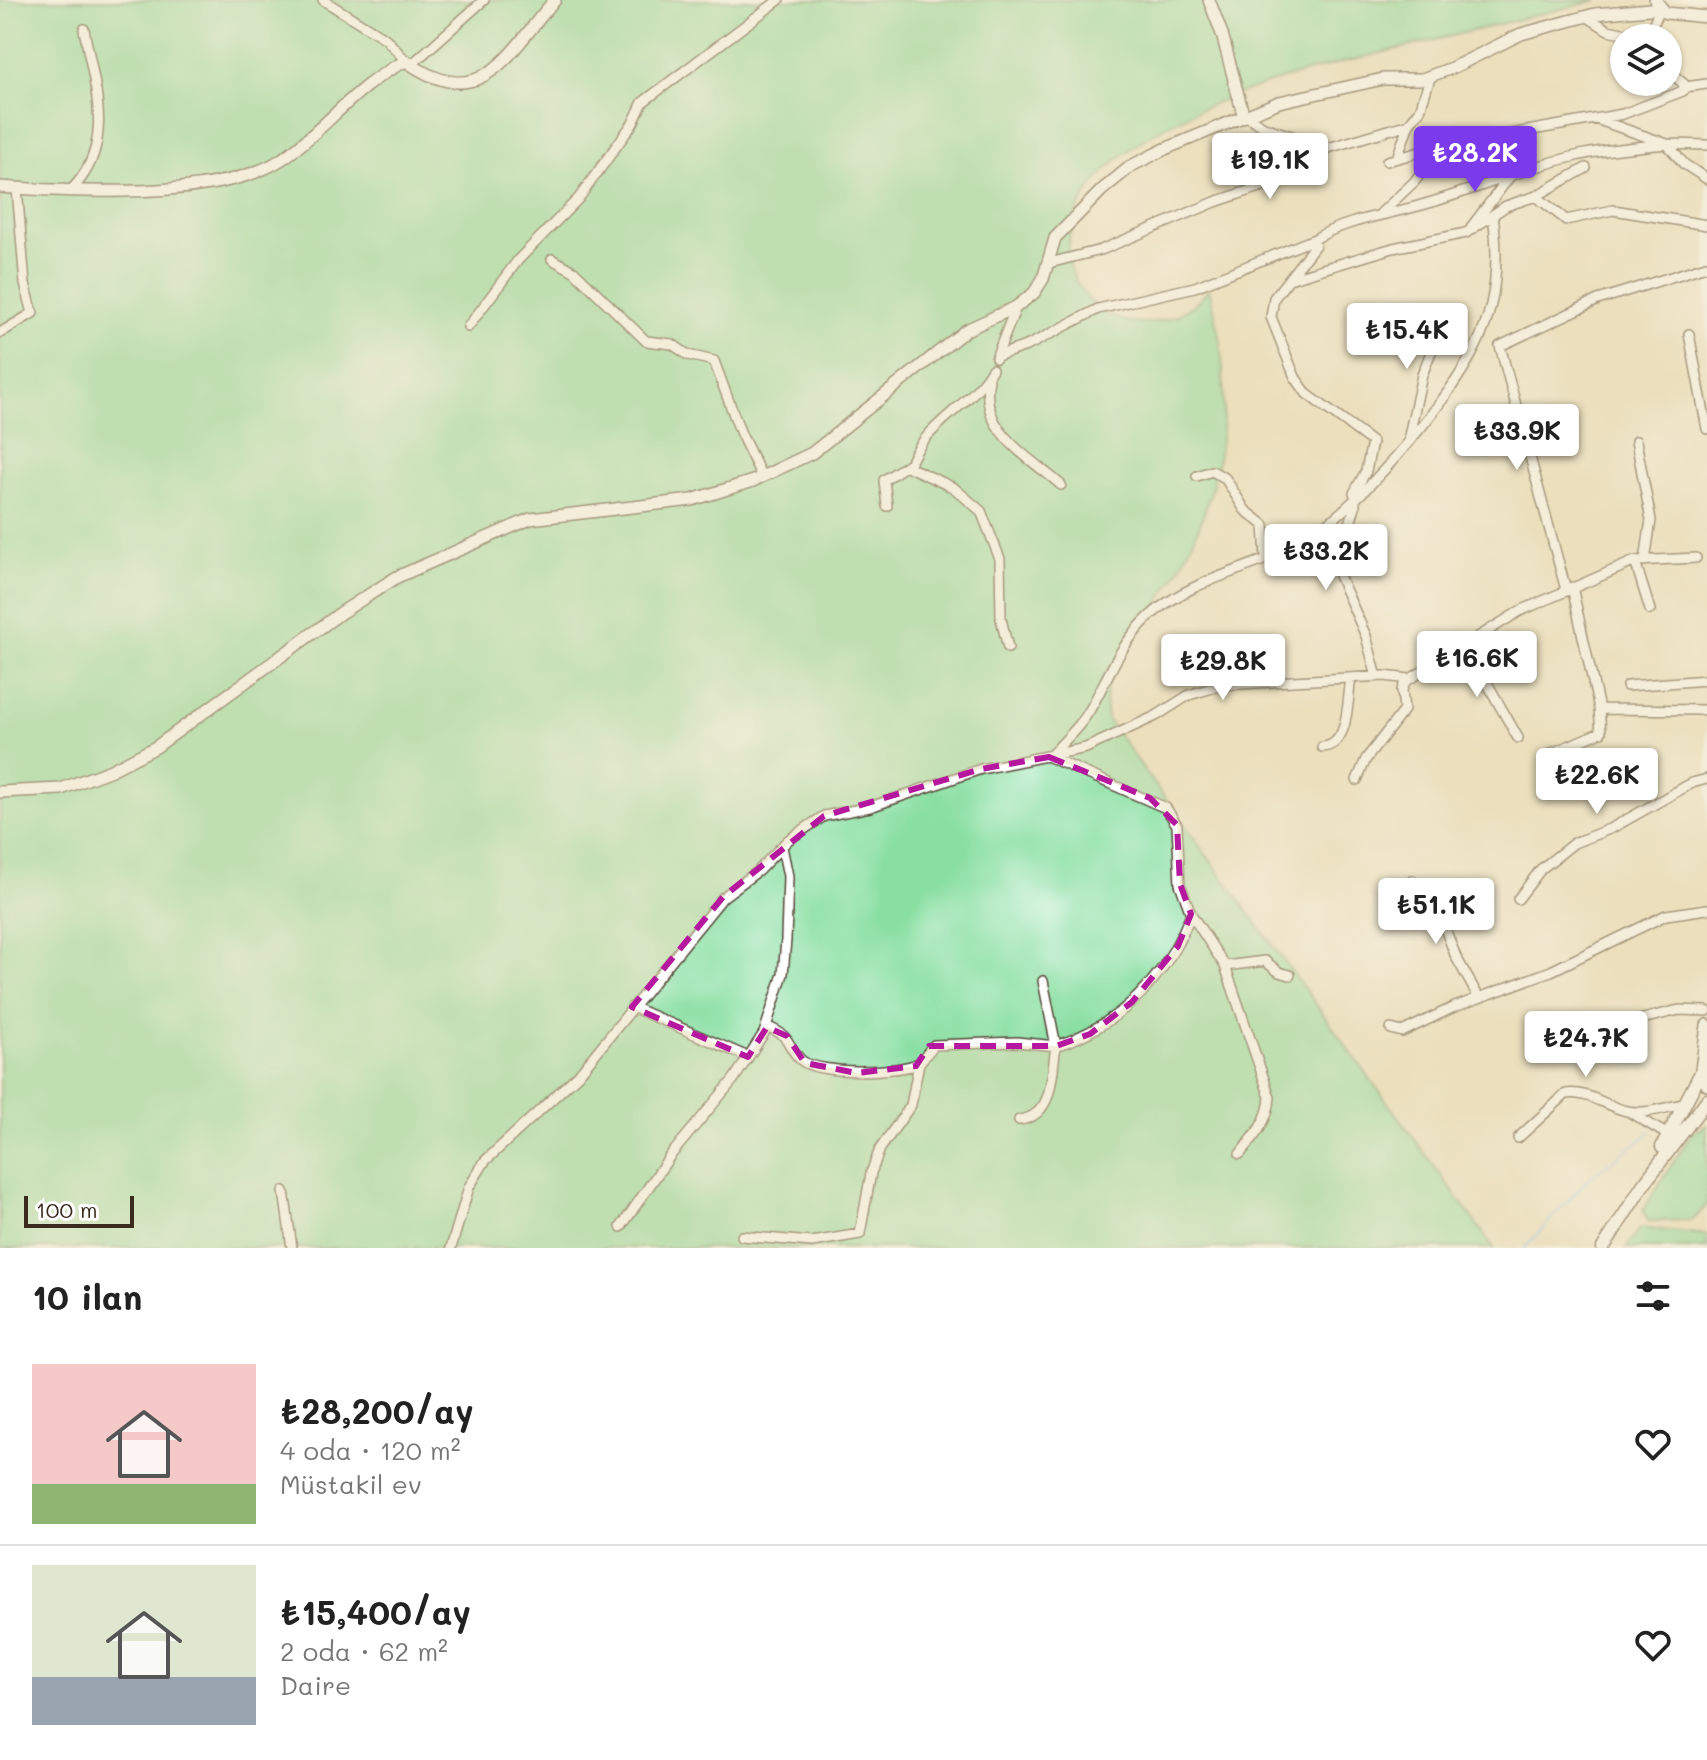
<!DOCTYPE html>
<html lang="tr">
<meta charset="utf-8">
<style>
body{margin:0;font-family:Mali,sans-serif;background:#f2f2f2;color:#222;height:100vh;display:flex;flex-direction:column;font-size:30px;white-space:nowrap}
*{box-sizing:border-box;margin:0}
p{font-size:26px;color:#767676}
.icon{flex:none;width:44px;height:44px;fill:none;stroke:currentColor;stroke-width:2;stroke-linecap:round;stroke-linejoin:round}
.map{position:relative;height:1248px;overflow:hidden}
.drawer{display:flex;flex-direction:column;background:#fff;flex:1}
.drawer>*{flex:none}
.controls{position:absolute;left:1610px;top:24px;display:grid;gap:16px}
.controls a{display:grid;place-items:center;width:72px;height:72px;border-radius:50%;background:#fff;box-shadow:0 2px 6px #0004;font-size:40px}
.scale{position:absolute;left:24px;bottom:20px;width:110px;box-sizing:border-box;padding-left:8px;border:4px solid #3b2a1e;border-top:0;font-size:22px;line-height:28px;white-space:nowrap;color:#3b2a1e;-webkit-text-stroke:6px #fff;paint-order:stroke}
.price{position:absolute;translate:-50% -68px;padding:0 18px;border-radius:8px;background:#fff;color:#222;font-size:26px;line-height:52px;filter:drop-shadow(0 2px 4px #0008)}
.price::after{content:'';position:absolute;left:50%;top:48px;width:24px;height:18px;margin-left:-12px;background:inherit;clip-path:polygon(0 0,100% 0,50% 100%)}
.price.on{background:#7c3aed;color:#fff}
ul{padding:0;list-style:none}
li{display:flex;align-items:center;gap:24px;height:200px;padding:0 32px}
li+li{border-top:2px solid #e0e0e0}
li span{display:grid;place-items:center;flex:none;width:224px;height:160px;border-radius:0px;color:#555}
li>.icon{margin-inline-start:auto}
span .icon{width:96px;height:96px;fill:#fffc;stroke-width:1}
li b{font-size:34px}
h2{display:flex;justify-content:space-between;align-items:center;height:96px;padding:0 32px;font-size:34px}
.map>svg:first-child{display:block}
.green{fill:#89dfa2;stroke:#628460;stroke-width:2}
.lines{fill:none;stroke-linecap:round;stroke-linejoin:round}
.stream{stroke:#82bbf2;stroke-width:2}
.minor-casing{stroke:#554536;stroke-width:12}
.tertiary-casing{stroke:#554536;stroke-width:14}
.secondary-casing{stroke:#554536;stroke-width:15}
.minor{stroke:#fff;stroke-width:9}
.tertiary{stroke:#fff;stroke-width:11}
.secondary{stroke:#fff;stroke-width:12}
.marked{fill:none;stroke:#b5179e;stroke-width:6;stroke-dasharray:16 10;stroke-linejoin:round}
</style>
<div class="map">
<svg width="1707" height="1248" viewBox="0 0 1707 1248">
<rect width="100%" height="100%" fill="#fff"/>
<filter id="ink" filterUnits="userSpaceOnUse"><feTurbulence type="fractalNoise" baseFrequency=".0125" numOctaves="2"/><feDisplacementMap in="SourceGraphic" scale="16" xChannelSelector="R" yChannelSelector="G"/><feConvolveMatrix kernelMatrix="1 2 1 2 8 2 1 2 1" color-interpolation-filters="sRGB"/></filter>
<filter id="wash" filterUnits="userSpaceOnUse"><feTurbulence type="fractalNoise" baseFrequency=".006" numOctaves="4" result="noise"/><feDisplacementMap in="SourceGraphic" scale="32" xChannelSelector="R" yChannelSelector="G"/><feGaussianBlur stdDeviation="1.8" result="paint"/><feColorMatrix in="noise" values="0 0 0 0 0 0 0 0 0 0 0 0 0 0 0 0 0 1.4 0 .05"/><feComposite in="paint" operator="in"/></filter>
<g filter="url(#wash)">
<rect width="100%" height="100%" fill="#ebdfbc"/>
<path class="green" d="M0,0H1598C1541,14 1484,28 1427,42C1327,66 1117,108 1076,215C1068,234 1066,255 1073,274C1096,335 1174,338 1209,288C1234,379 1228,475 1184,560C1162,603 1131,642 1108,684L1105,698L1107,719L1494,1248H0Z
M1707,1125V1205L1693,1220L1648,1221L1643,1210L1692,1133Z
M1641,1228L1707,1235V1248H1626Z"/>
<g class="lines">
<path class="stream" d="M1525,1248L1590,1177L1651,1132"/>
</g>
</g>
<g filter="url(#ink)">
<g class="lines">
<defs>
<path id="minor" d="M323,0L386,39L406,61
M1586,16L1608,30L1646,38
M1647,38L1660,9
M411,65L484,0
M1685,87L1707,84
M1243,114L1264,127L1328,148
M1596,119L1667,144L1707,145
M1398,155L1409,124
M1387,161L1442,146L1623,114L1683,91L1684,84L1668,71
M70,191C117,146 94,86 84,29
M1536,196L1566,220L1613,210L1707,225
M1381,213L1414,182L1442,146
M1472,226L1511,175
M1313,240C1345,220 1382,216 1418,206C1471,192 1522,168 1576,156C1606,149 1637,147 1667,144L1684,164L1707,179
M552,259L574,271L646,341L672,344L688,355L714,361L741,434L762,477
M1049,263L1101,250L1215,202L1281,180L1308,167L1328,148L1409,124L1420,110L1431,75
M1289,279L1393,248L1466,233L1506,206L1536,196L1586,168
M468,327L518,260L579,198L633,123L643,102L779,0
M0,333L33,313L25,284L17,188
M1689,334L1707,429
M997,356L1029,345L1098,309L1195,287L1312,240L1315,245L1274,298L1271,317L1295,377L1307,394L1372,442L1366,471L1354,493
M996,358L1016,307
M992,369C970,408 923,424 909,467L954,488L981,511L1000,559L1001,619L1008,648
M989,380C978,430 1028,456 1061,485
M1409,436L1422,375L1446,313
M1636,441L1651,520L1645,561
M1197,476L1212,471L1225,478L1245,510L1264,525L1266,558
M1355,498V507L1336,569L1366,636L1377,677
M887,506L884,480L910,463
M1635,561L1650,610
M1572,587L1599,709
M1566,590L1500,346L1598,300L1706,266
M1471,643L1486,681L1518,738
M1627,686L1707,680
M1322,747C1350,746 1347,700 1351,678
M1552,753L1601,732L1599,709L1707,710
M1049,757C1064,741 1082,725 1092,706C1110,673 1122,641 1151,615C1197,574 1265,569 1314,534C1366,497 1448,403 1476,346C1497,306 1499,259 1493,215
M1049,757L1166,808L1177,825L1180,884L1191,914L1225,966L1270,1097C1269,1120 1254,1137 1240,1154
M1357,780L1366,759L1404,710L1402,690L1405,682L1520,611L1635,561L1696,558
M1412,880L1441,918L1456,957L1479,998
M1518,899L1541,869L1574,843L1612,828L1692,783L1707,779
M1225,966L1265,961L1279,972L1290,975
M632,1007L748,1057
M1626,1023L1679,1010L1707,1011
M766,1026C795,1038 784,1044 801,1060C817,1075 901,1073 919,1063
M1391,1029L1402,1032L1452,1008L1551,971L1666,915L1707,909
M1631,1113L1668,1135
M1019,1120C1055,1116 1051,1073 1056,1046C1121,1024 1166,978 1191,914
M1518,1138L1566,1094C1586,1090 1607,1107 1627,1111C1645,1115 1666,1107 1684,1104
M284,1191L292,1248
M621,1227L670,1156L734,1079L764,1033L783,974L786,940L788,876L782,847
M742,1236L812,1242L860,1234L871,1173L880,1149L911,1105L919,1063L934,1045L1017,1042L1056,1046L1043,981
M451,1248L469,1187L485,1161L578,1075L723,897L758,871L788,840L824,816L870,807L981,769L1086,748L1156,716L1189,695L1222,685L1384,676L1409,679"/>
<path id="tertiary" d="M1209,0L1222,34L1243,114
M1655,0L1666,13L1707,17
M0,187C74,192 219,201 282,159C326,129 357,84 406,61C484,117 509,50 555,0
M0,792L61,789L111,770L156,747L342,612L397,577L530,519L692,500L753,481L812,453L966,330L1016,307L1034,293L1043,279L1055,238L1102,190L1131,166L1165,149L1279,102L1383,79H1422L1452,68L1521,34L1595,14L1660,8
M1707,1025L1701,1070L1707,1085"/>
<path id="secondary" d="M1662,1147L1707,1061
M1603,1248L1643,1185L1707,1100"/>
</defs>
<use href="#minor" class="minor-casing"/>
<use href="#tertiary" class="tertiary-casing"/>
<use href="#secondary" class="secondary-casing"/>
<use href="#minor" class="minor"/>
<use href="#tertiary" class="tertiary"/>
<use href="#secondary" class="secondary"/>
</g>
</g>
<path d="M0 0H1707V1248H0ZM1049,757L1150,798L1177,825L1180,884L1191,914L1178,946L1132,1002L1090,1034L1056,1046H929L916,1066L857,1073L805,1063L787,1036L767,1027L748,1057L632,1007L723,897L824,816L981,769Z" fill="#ebdfbc" fill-opacity=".55" fill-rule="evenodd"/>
<path class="marked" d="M1049,757L1150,798L1177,825L1180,884L1191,914L1178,946L1132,1002L1090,1034L1056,1046H929L916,1066L857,1073L805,1063L787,1036L767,1027L748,1057L632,1007L723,897L824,816L981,769Z"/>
</svg>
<div class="controls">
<a><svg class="icon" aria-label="layers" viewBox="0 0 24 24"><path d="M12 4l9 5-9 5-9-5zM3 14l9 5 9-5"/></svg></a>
</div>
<div class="scale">100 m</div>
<b class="price on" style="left:1475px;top:194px">₺28.2K</b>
<b class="price" style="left:1270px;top:201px">₺19.1K</b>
<b class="price" style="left:1407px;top:371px">₺15.4K</b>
<b class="price" style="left:1517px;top:472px">₺33.9K</b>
<b class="price" style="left:1326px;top:592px">₺33.2K</b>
<b class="price" style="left:1477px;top:699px">₺16.6K</b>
<b class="price" style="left:1223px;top:702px">₺29.8K</b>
<b class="price" style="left:1597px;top:816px">₺22.6K</b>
<b class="price" style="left:1436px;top:946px">₺51.1K</b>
<b class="price" style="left:1586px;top:1079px">₺24.7K</b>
</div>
<section class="drawer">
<h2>10 ilan<svg class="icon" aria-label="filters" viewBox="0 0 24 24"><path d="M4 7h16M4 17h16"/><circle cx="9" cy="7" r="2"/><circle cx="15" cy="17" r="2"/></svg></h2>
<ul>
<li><span style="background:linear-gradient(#f6c9c9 75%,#8fb573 0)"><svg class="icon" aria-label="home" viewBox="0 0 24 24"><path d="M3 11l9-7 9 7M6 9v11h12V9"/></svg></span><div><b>₺28,200/ay</b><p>4 oda · 120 m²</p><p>Müstakil ev</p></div><svg class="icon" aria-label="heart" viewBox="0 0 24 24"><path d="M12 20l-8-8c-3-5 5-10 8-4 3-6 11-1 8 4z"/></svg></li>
<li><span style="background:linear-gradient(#dfe7d0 70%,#9aa5b1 0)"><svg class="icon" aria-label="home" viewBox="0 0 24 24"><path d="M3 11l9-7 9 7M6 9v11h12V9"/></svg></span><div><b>₺15,400/ay</b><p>2 oda · 62 m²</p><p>Daire</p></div><svg class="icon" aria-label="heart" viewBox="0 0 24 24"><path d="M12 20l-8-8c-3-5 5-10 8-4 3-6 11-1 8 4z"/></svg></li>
</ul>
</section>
